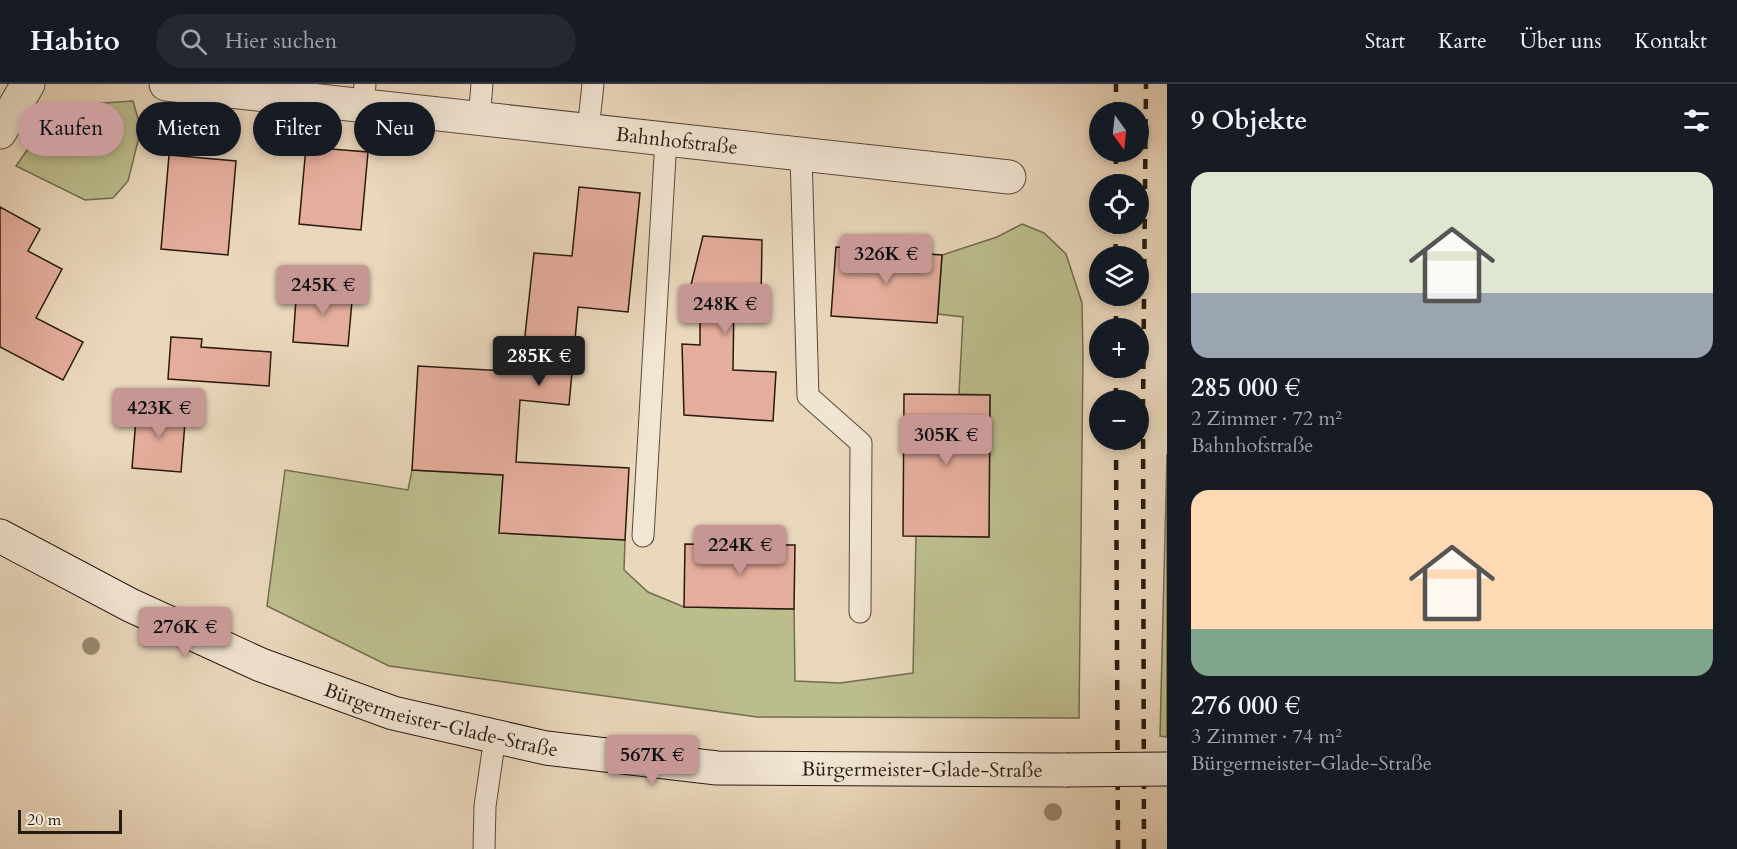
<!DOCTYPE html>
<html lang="de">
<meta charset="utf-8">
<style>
body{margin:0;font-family:Cardo,serif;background:#242831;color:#f1f3f6;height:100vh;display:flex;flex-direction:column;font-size:22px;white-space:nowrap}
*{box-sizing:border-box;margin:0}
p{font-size:20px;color:#9ea1a6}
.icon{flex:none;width:33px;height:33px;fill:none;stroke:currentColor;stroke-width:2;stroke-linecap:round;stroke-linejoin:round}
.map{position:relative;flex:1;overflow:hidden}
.details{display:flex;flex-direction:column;background:#171b24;width:570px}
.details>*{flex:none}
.guide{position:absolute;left:18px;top:18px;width:570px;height:54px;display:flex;gap:12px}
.needle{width:39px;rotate:165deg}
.fabs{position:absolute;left:1089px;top:18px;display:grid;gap:12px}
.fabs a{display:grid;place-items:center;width:60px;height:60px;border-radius:50%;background:#171b24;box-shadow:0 3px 9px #0003;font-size:30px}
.scale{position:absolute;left:18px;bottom:15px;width:104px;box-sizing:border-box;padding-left:6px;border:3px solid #271a0e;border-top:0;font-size:16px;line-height:21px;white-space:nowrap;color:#271a0e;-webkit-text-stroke:4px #f1e5d3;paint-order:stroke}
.price{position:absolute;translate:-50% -51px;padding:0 14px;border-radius:6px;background:#c59692;color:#111;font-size:20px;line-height:39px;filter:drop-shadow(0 2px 3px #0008)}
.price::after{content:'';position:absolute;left:50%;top:36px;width:18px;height:14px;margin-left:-9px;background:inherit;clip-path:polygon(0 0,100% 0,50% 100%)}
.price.on{background:#222;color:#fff}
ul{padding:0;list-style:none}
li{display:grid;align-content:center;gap:12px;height:318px;padding:0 24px}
li span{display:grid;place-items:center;height:186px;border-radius:18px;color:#555}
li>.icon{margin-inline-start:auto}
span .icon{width:108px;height:108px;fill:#fffc;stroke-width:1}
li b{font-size:26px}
h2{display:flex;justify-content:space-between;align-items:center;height:72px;padding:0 24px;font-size:26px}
.chip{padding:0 21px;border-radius:27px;background:#171b24;box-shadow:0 3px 9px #0003;font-size:21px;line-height:54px}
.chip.on{background:#c59692;color:#111}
header{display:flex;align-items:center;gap:36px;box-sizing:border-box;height:84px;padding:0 30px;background:#171b24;border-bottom:2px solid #363941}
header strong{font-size:28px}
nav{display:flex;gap:33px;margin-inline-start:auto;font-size:21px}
.search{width:420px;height:54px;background:#242831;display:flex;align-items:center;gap:15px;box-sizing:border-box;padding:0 21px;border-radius:33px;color:#9ea1a6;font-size:22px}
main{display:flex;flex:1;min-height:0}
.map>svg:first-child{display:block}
.green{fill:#bcbd8d;stroke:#726c4e;stroke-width:1.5}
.building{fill:#e5ad9d;stroke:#271a0e;stroke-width:1.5}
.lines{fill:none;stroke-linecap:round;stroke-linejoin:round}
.lane-casing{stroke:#58493a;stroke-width:23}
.street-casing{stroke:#58493a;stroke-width:35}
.secondary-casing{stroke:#271a0e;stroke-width:35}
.lane{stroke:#f1e5d3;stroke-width:21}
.street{stroke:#f1e5d3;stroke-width:33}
.secondary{stroke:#f1e5d3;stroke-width:33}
.rail{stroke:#271a0e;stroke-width:4.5;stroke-dasharray:10 10;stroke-linecap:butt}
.secondary-bridge-casing{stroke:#271a0e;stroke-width:35;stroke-linecap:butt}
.secondary-bridge{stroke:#f1e5d3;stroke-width:33}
.tree{fill:#988a71}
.labels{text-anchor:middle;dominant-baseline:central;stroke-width:5;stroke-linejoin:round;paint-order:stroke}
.street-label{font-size:20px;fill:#271a0e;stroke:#f1e5d3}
</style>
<header>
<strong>Habito</strong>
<div class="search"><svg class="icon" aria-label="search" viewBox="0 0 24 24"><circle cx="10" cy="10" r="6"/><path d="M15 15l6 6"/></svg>Hier suchen</div>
<nav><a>Start</a><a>Karte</a><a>Über uns</a><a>Kontakt</a></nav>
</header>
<main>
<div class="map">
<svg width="1167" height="765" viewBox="0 0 1167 765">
<rect width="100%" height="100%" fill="#ead7bc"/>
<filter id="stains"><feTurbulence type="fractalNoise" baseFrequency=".00333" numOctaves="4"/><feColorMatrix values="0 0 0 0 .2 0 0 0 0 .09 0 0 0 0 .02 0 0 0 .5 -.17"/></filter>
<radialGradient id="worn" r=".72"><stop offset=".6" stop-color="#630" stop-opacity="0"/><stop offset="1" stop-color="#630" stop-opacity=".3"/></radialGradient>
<path class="green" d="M133,17L141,45L128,97L113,114L85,116L16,82L58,22Z
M1022,140L1044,149L1066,170L1082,219L1083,272L1079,634L757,633L389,582L267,522L285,386L408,406L412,386L503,391L500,449L625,456L624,486L648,508L684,523L794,525L795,597L840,599L913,589L916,452L989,453L990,311L959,310L963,233L938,230L942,171L997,153Z
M1167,370V653L1160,652Z"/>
<path class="building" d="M306,63L368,68L361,146L299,140Z
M169,71L236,77L228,171L161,165Z
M579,103L640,109L628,228L578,223L569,321L520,316L516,378L629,384L625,456L499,449L503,391L412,386L418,282L521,288L534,169L572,172Z
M0,123L40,145L28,167L62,185L36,234L83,258L63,296L0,263Z
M703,152L762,156L761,217L734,215L733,286L776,288L773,337L684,331L682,260L700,261V215L690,205Z
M836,163L942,171L937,239L831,232Z
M297,201L353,206L348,262L293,258Z
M171,253L202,255L201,263L271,268L269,302L168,295Z
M904,310L990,311L989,453L903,452Z
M137,322L186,326L181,388L132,384Z
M685,460L795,461L794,525L684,523Z"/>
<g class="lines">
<defs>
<path id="lane" d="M363,22L365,0
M479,35L482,0
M588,47L593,0
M801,71L808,312L861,359L860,528
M643,452L666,55
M484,765L485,722L495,653"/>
<g id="street">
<path id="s1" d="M166,0L1009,93"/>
<path d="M0,48L28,0"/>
</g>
<g id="secondary">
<path id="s2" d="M0,452L130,521L261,581L393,629L546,664L717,684L1066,686"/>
</g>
</defs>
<use href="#lane" class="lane-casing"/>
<use href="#street" class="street-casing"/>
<use href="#secondary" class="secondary-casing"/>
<use href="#lane" class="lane"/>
<use href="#street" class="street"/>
<use href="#secondary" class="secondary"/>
<path class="rail" d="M1116,28V0
M1116,100V68
M1115,140L1116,172
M1116,212V244
M1116,284V316
M1116,356L1118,765
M1144,765L1143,325L1146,0"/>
<defs>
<path id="secondary-bridge" d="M1066,686L1167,685"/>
</defs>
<use href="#secondary-bridge" class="secondary-bridge-casing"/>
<use href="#secondary-bridge" class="secondary-bridge"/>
</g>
<g class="tree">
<circle cx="91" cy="562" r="9"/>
<circle cx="1053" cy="728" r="9"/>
</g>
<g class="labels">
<g class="street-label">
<text stroke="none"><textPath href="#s1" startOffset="514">Bahnhofstraße</textPath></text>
<text stroke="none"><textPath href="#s2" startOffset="480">Bürgermeister-Glade-Straße</textPath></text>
<text stroke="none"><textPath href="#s2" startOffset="966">Bürgermeister-Glade-Straße</textPath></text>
</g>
</g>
<rect width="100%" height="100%" filter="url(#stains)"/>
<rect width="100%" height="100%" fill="url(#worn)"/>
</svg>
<div class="fabs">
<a><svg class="needle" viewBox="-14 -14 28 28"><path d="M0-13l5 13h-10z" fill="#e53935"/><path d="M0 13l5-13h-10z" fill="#9ea1a6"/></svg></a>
<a><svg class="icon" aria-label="locate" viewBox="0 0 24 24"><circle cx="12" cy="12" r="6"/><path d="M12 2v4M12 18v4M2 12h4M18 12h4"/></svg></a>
<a><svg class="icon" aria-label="layers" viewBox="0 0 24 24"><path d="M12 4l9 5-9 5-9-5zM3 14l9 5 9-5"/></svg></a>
<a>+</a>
<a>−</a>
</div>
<div class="scale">20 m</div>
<b class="price" style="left:886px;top:201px">326K €</b>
<b class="price" style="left:323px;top:232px">245K €</b>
<b class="price" style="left:725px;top:251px">248K €</b>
<b class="price on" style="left:539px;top:303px">285K €</b>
<b class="price" style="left:159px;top:355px">423K €</b>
<b class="price" style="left:946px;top:382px">305K €</b>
<b class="price" style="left:740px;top:492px">224K €</b>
<b class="price" style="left:185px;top:574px">276K €</b>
<b class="price" style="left:652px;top:702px">567K €</b>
<div class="guide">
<a class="chip on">Kaufen</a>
<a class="chip">Mieten</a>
<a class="chip">Filter</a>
<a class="chip">Neu</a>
</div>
</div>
<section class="details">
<h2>9 Objekte<svg class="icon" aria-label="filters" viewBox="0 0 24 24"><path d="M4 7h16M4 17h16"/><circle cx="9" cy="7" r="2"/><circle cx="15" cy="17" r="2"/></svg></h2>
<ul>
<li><span style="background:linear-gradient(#dfe7d0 65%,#9aa5b1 0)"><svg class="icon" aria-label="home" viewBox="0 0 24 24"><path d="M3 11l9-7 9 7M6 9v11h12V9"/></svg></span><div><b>285 000 €</b><p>2 Zimmer · 72 m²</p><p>Bahnhofstraße</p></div></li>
<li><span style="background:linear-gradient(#ffd9b3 75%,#7fa58c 0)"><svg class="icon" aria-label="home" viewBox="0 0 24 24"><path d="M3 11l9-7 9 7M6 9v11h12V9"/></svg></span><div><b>276 000 €</b><p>3 Zimmer · 74 m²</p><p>Bürgermeister-Glade-Straße</p></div></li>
</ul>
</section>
</main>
